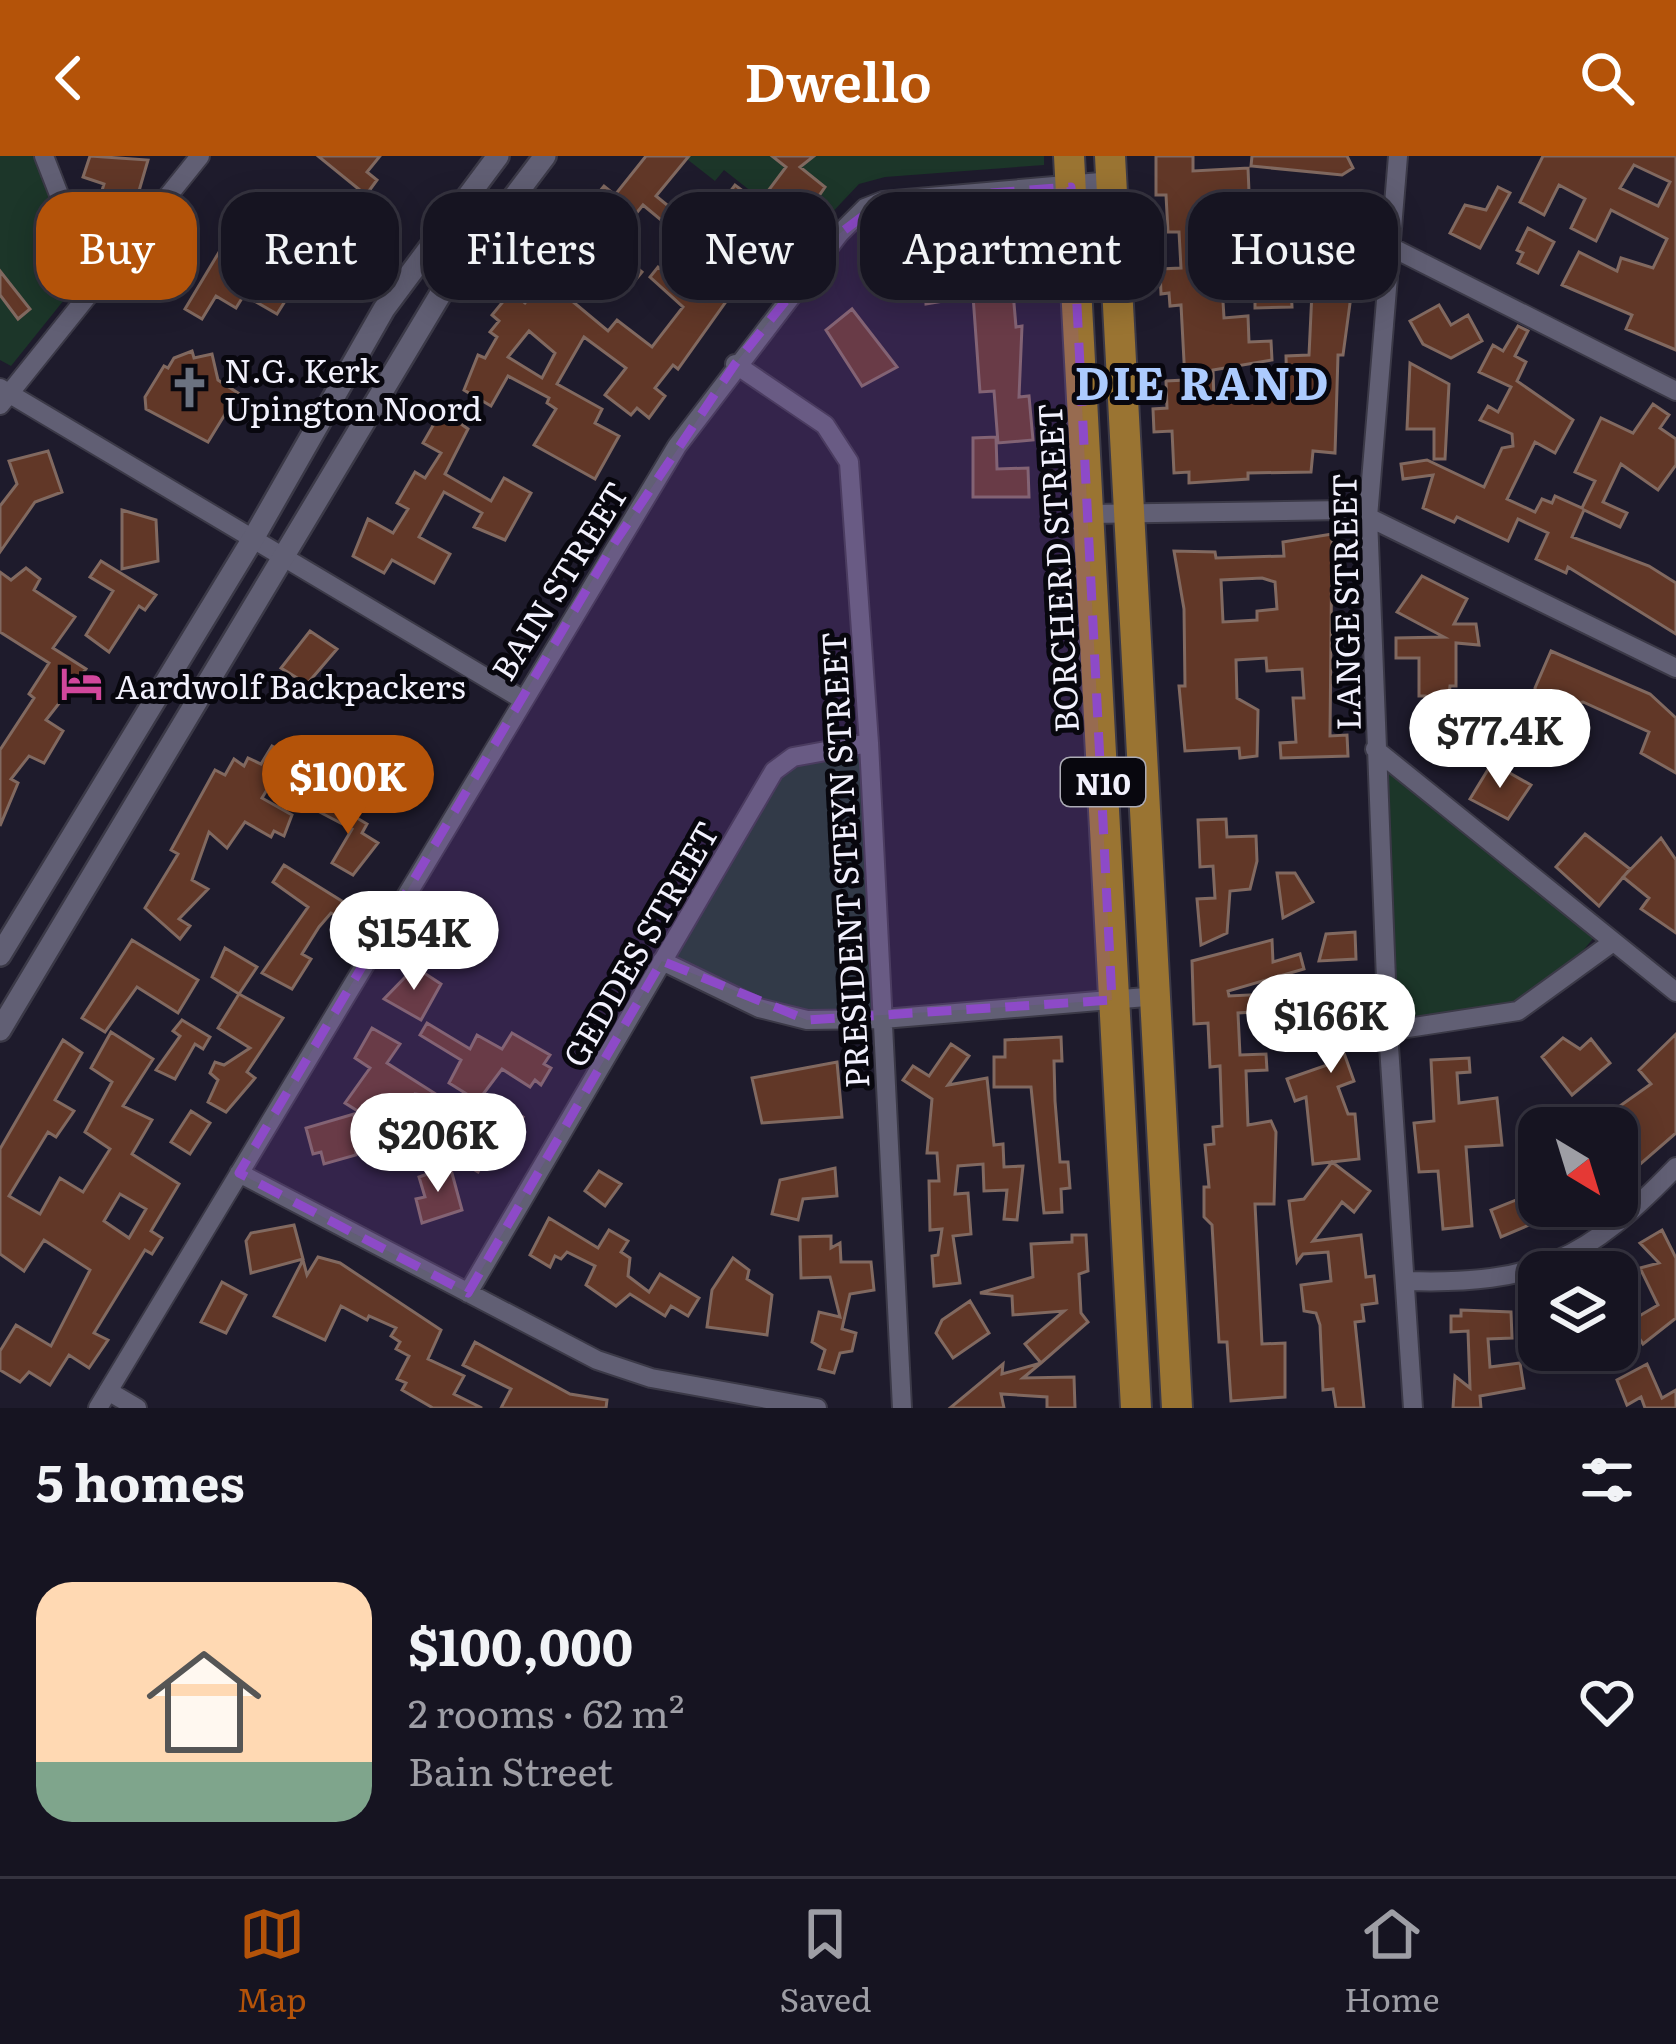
<!DOCTYPE html>
<meta charset="utf-8">
<style>
body{margin:0;font-family:Literata,serif;background:#1f1d2a;color:#f1f3f6;height:100vh;display:flex;flex-direction:column;font-size:45px;white-space:nowrap}
*{box-sizing:border-box;margin:0}
p{font-size:39px;color:#9e9ea5}
.icon{flex:none;width:66px;height:66px;fill:none;stroke:currentColor;stroke-width:2;stroke-linecap:round;stroke-linejoin:round}
.map{position:relative;height:1252px;overflow:hidden}
.drawer{display:flex;flex-direction:column;background:#161421;flex:1}
.drawer>*{flex:none}
.hud{position:absolute;left:36px;top:36px;width:1605px;height:108px;display:flex;gap:24px}
.needle{width:78px;rotate:142deg}
.buttons{position:absolute;left:1518px;top:951px;display:grid;gap:24px}
.buttons a{display:grid;place-items:center;width:120px;height:120px;border-radius:24px;background:#161421;box-shadow:0 6px 30px #0003,0 0 0 3px #35333f;font-size:60px}
.price{position:absolute;translate:-50% -102px;padding:0 27px;border-radius:42px;background:#fff;color:#222;font-size:39px;line-height:78px;filter:drop-shadow(0 3px 6px #0008)}
.price::after{content:'';position:absolute;left:50%;top:72px;width:36px;height:27px;margin-left:-18px;background:inherit;clip-path:polygon(0 0,100% 0,50% 100%)}
.price.active{background:#b45309;color:#fff}
ul{padding:0;list-style:none}
li{display:flex;align-items:center;gap:36px;height:300px;padding:0 36px}
li+li{border-top:3px solid #35333f}
li span{display:grid;place-items:center;flex:none;width:336px;height:240px;border-radius:36px;color:#555}
li>.icon{margin-inline-start:auto}
span .icon{width:144px;height:144px;fill:#fffc;stroke-width:1}
li b{font-size:51px}
h2{display:flex;justify-content:space-between;align-items:center;height:144px;padding:0 36px;font-size:51px}
.chip{padding:0 42px;border-radius:36px;background:#161421;box-shadow:0 6px 30px #0003,0 0 0 3px #35333f;font-size:42px;line-height:108px}
.chip.active{background:#b45309;color:#fff}
header{display:flex;justify-content:space-between;align-items:center;height:156px;padding:0 36px;background:#b45309;color:#fff;font-size:54px;font-weight:600}
.dock{display:flex;justify-content:space-around;align-items:center;height:168px;border-top:3px solid #35333f;background:#161421;font-size:33px;color:#9e9ea5}
.dock a{display:grid;justify-items:center;gap:6px}
.dock .active{color:#b45309}
.map>svg:first-child{display:block}
.green{fill:#1c3629}
.building{fill:#613727;stroke:#816960;stroke-width:3;fill-rule:evenodd}
.lines{fill:none;stroke-linecap:round;stroke-linejoin:round}
.minor-casing{stroke:#3b3947;stroke-width:22}
.tertiary-casing{stroke:#3b3947;stroke-width:26}
.trunk-casing{stroke:#3b3947;stroke-width:34}
.minor{stroke:#615f74;stroke-width:18}
.tertiary{stroke:#615f74;stroke-width:21}
.trunk{stroke:#9a7432;stroke-width:30}
.marked{fill:#8d4ac8;fill-opacity:0.2;stroke:#8d4ac8;stroke-width:9;stroke-dasharray:24 15;stroke-linejoin:round}
.labels{text-anchor:middle;dominant-baseline:central;stroke-width:10;stroke-linejoin:round;paint-order:stroke}
.shield{fill:#08070e;stroke:#acabb5;stroke-width:3}
.shield-label{font-size:30px;font-weight:bold;fill:#f2f1fd}
.poi-label{font-size:33px;fill:#f2f1fd;stroke:#08070e;text-anchor:start}
.street-label{font-size:33px;fill:#f2f1fd;stroke:#08070e}
.district-label{font-size:45px;font-weight:bold;letter-spacing:3px;fill:#accbfe;stroke:#08070e}
</style>
<header><svg class="icon" aria-label="back" viewBox="0 0 24 24"><path d="M15 5l-7 7 7 7"/></svg>Dwello<svg class="icon" aria-label="search" viewBox="0 0 24 24"><circle cx="10" cy="10" r="6"/><path d="M15 15l6 6"/></svg></header>
<div class="map">
<svg width="1676" height="1252" viewBox="0 0 1676 1252">
<rect width="100%" height="100%" fill="#1e1b2c"/>
<path class="green" d="M0,0H39L80,124L11,210L0,204Z
M683,0H1044V9L885,21L859,28L809,81L724,14L715,25Z
M866,594L880,857C775,863 756,845 665,799L785,601Z
M1378,598L1601,773L1542,844L1394,870Z"/>
<path class="building" d="M90,0L148,4L134,52L100,41L104,28L83,21Z
M318,0H380L367,16L377,24L366,39Z
M646,0H689L656,40L683,62L673,74L643,49L610,90L642,116L633,127L605,104L572,145L608,175L617,164L652,191L683,151L650,121L658,111L682,129L690,119L699,126L714,108L720,112L743,81L734,75L748,56L727,40L735,29L759,47L786,11L772,0H814L800,11L825,31L779,98L775,94L758,116L740,126L678,213L673,209L655,232L665,240L649,262L637,252L631,259L605,239L626,212L584,181L557,228L602,253L595,267L619,280L595,323L534,289L556,253L547,247L549,242L508,220L491,250L464,234L478,199L485,202L497,181L490,176L499,165L492,159L511,136L525,147L545,123L536,116L542,108L537,103L569,63L566,60L583,40L591,46L604,30L615,39ZM529,175L555,197L542,222L508,201Z
M1156,0H1193V15L1248,12L1249,36L1211,39L1215,102L1247,101L1248,128L1222,129L1224,162L1248,160L1249,186L1271,185L1272,204L1213,214L1214,246L1287,241L1286,200L1309,199L1316,51L1357,53L1356,74L1334,73L1333,106L1349,105L1351,140L1343,199H1338L1335,297L1313,295L1311,316L1248,317V323L1189,327V316L1174,317L1172,275L1154,276L1153,253L1167,252L1166,225L1185,224L1181,149L1170,150L1169,137L1161,138L1160,113L1181,112L1179,76H1168L1166,39H1156Z
M1252,0H1347L1353,12L1342,19L1251,10Z
M1543,0H1676V194L1626,173L1632,159L1562,129L1579,96L1617,115L1621,102L1653,112L1667,83L1611,54L1596,85L1571,72L1585,43L1559,29L1544,59L1520,46ZM1634,9L1670,26L1658,50L1620,32Z
M1498,31L1510,37L1480,92L1450,77L1465,49L1486,54Z
M255,36L328,79L317,97L298,86L270,132L287,142L277,158L244,139L236,152L216,140L202,163L185,153Z
M1287,42L1288,68L1265,69L1264,43Z
M1029,65L1032,99L1010,101L1016,171L1022,170L1019,241L1029,240L1033,284L998,287L994,235L980,236L973,140L926,148L925,127H944L949,135L945,80L964,78V70Z
M900,71L926,102L882,133L861,104Z
M1528,72L1554,86L1538,117L1518,107L1523,97L1517,94Z
M0,115L30,153L18,163L0,139Z
M1255,132H1291L1292,151L1255,152Z
M1439,149L1451,169L1468,159L1482,185L1451,202L1423,188L1410,165Z
M852,153L897,211L862,230L826,174Z
M1518,170L1528,175L1515,200L1526,206L1517,225L1573,264L1555,297L1535,286L1507,343L1535,356L1542,343L1552,347L1555,340L1582,352L1595,325L1575,316L1601,262L1633,277L1653,248L1669,259L1660,272L1676,283V309L1658,334L1621,308L1603,346L1627,357L1620,371L1584,354L1572,381L1649,410L1676,427V478L1568,411L1566,417L1536,403L1548,377L1518,363L1508,385L1457,361L1454,366L1423,352L1433,319L1403,323L1401,308L1427,304L1484,331L1502,292L1513,290L1512,278L1480,264L1488,250L1498,256L1511,231L1479,216L1493,189L1503,195Z
M192,195L194,202L212,198L218,224L238,237L208,286L146,253L145,241L164,210L168,212L174,202Z
M1410,207L1449,228L1445,303H1434V273H1407Z
M442,254L468,273L445,318L491,345L504,322L531,337L505,384L474,371L482,357L444,336L419,381L450,398L434,427L392,404L384,417L353,400L368,363L393,377L408,353L397,347L415,316L425,322L441,297L423,287Z
M996,281L997,313L1028,312L1029,341H973V282Z
M48,295L62,336L35,346L0,396V350L17,328L9,305Z
M122,354L156,364L158,405L122,413Z
M1332,378L1330,580L1347,579L1348,600L1281,602L1280,587L1296,586L1293,542H1304L1302,513L1267,515L1266,502L1236,504L1237,542L1258,554L1257,600L1240,602L1239,592L1185,595L1179,530H1185L1184,453L1174,395L1215,396L1216,402L1284,400L1283,386ZM1262,422L1275,426L1277,453L1257,455V464L1223,466L1221,424Z
M101,405L156,439L145,454L139,450L109,496L86,479L113,435L90,421Z
M26,412L40,423L34,434L75,461L53,492L86,513L46,564L63,575L44,607L29,600L11,623L18,627L0,670V594L34,542L29,538L49,507L0,476V416L11,424Z
M1422,420L1467,443L1454,468H1476L1479,489L1456,487V530H1450L1449,540H1439V548H1425V540H1419V502H1396V482L1444,481L1397,456Z
M310,475L337,493L307,528L281,512Z
M1551,495L1650,538L1676,562V617L1641,597L1649,576L1583,546L1572,548L1551,570L1537,554L1535,532Z
M301,585L315,594L300,621L286,613Z
M272,590L288,599L262,642L292,659L284,680L274,675L271,681L245,666L227,692L209,676L192,724L208,733L179,763L190,770L180,783L145,752L178,698L171,694L215,614L225,619L234,603L244,610L248,602L261,608Z
M1492,607L1531,629L1508,663L1470,643Z
M320,640L367,668L362,677L378,687L353,719L332,707L352,673L312,652Z
M1226,663L1227,681L1256,680L1257,705L1250,733L1230,735L1227,777L1201,789L1197,743L1215,742L1213,710L1200,711L1198,664Z
M1585,678L1630,713L1599,750L1556,711Z
M1661,682L1676,704V777L1641,753L1649,742L1623,721Z
M284,709L345,747L337,760L331,757L319,771L302,798L311,803L292,833L262,817L308,751L273,726Z
M1277,717H1295L1313,746L1283,762Z
M1355,776L1356,803L1319,805L1326,778Z
M132,784L198,824L178,857L137,831L105,876L82,862Z
M1272,784L1273,806L1300,798L1304,813L1228,835L1229,840L1269,838L1270,855L1238,857L1240,899L1266,898L1267,914L1246,915L1248,969L1271,965L1276,976L1274,1048H1255L1262,1188L1285,1187V1241L1231,1245L1227,1186H1219L1212,1069L1204,1061V1031H1209L1205,989L1214,988L1213,971L1222,970L1220,910L1210,911L1208,867L1194,868L1192,805Z
M225,792L257,811L239,838L212,821Z
M415,811L441,828L421,864L384,843Z
M1367,833L1368,850H1358L1360,881L1339,883L1354,925L1338,931L1348,958H1355L1359,1003L1313,1008L1306,941L1295,945L1287,923L1333,907L1308,885L1307,847L1326,845L1325,835Z
M239,838L283,862L247,916L255,922L226,956L208,946L218,924L210,917L215,906L224,909L250,892L218,872Z
M182,864L210,881L203,893L195,888L175,923L156,914L180,880L173,875Z
M427,867L470,893L477,879L502,893L512,877L550,899L544,908L551,912L541,929L535,924L530,931L502,913L478,945L449,927L461,904L420,879Z
M372,872L400,888L387,907L442,942L415,938L391,976L345,947L370,912L355,902Z
M111,876L153,903L123,950L152,964L132,998L179,1028L151,1075L162,1082L152,1098L145,1094L94,1177L108,1184L89,1212L69,1199L50,1229L29,1216L20,1226L0,1214V1195L16,1169L51,1190L90,1114L44,1084L24,1115L0,1098V993L63,884L82,897L55,944L74,955L56,981L48,976L9,1040L40,1058L60,1022L83,1036L110,993L85,976L112,926L91,912ZM120,1038L146,1053L129,1082L104,1065Z
M1676,878V977L1637,1011L1617,988V952L1651,928L1639,914Z
M1061,881L1062,905H1054L1055,945L1060,1006H1068L1070,1032L1061,1033L1062,1056L1044,1057L1031,931H994V901H1005V884Z
M1563,882L1580,893L1591,883L1610,907L1572,939L1542,901Z
M951,888L969,900L948,929L987,922L994,989L1003,988L1004,1011L1023,1010L1017,1064L1004,1063L1007,1034L984,1035L983,1008L958,1010L955,1038L968,1037L971,1078L953,1080L960,1127L934,1130L932,1100L938,1099L942,1073L930,1074L929,1025H939L937,997H927L932,943L903,924L913,910L929,920Z
M1469,902L1470,916L1457,917L1459,947L1497,942L1502,989L1466,991L1472,1070L1443,1073L1438,1015L1419,1016L1414,967L1434,965L1431,904Z
M837,906L842,961L762,967L752,922Z
M496,945L523,961L502,994L494,989L478,1016L465,1008Z
M191,955L210,967L190,998L171,986Z
M354,958L356,999L324,1008L321,996L313,998L306,972Z
M1332,1006L1370,1035L1354,1056L1342,1046L1313,1085L1361,1079L1366,1121L1374,1120L1377,1147L1362,1149L1364,1165L1355,1166L1364,1252H1336L1333,1233L1323,1234L1320,1169L1316,1157L1304,1155L1301,1129L1331,1125L1328,1096L1303,1098L1297,1106L1292,1070L1289,1045L1304,1043Z
M450,1010L462,1054L422,1067L416,1043L425,1041L419,1021Z
M835,1012L837,1040L803,1043L798,1064L772,1058L780,1024Z
M599,1015L621,1028L605,1050L585,1035Z
M1531,1038L1541,1064L1501,1081L1491,1054Z
M549,1062L598,1092L609,1074L628,1085L621,1096L630,1102L628,1120L649,1136L660,1118L699,1142L688,1160L671,1150L665,1160L630,1138L616,1150L586,1129L595,1110L567,1096L561,1103L555,1100L550,1111L530,1099Z
M294,1069L303,1103L251,1117L246,1085L251,1077Z
M1662,1074L1676,1102V1162L1643,1188L1629,1166L1658,1149L1640,1112L1659,1107L1640,1087Z
M1072,1079H1086L1088,1115L1079,1118L1081,1157L1088,1166L1041,1207L1025,1188L1064,1155L1013,1159L1012,1140L980,1137L1033,1121L1031,1088L1072,1086Z
M831,1080V1092L840,1087L841,1106H871L874,1134L850,1138L842,1173L856,1177L852,1195L840,1197L834,1217L819,1213L825,1194L812,1186L819,1156L840,1161L830,1121L801,1122L800,1081Z
M318,1101L340,1107L441,1174L428,1203L464,1220L454,1238L482,1252H433L402,1234L406,1227L397,1223L409,1200L396,1193L400,1186L391,1180L396,1172L369,1160L367,1164L341,1150L325,1184L274,1160L303,1104L307,1119Z
M733,1102L749,1114L747,1123L772,1139L767,1179L707,1171L712,1134Z
M222,1126L246,1139L226,1177L201,1166Z
M970,1145L989,1177L953,1202L936,1177L942,1164Z
M1461,1154L1511,1156L1512,1182L1488,1183L1490,1211L1520,1207L1524,1232L1480,1240L1481,1252H1453L1455,1220L1470,1232L1468,1175L1451,1176V1160H1461Z
M475,1186L570,1238L607,1244L606,1252H501L511,1233L463,1209Z
M1041,1207L1023,1222L1074,1221L1075,1252H1047V1241L1001,1238L1004,1252H950L1003,1208L1002,1218Z
M1647,1208L1662,1242L1676,1234V1252H1645L1641,1241L1627,1249L1617,1224Z"/>
<g class="lines">
<defs>
<path id="minor" d="M44,0L95,131
M1398,0L1368,361L1388,875L1413,1252
M1389,90L1676,235
M735,208L825,269L849,306L869,587L902,1252
M0,232L520,542
M0,249L200,0
M1090,358L1344,354L1368,361L1676,512
M1375,593L1676,836
M662,805L759,852L807,864L883,863L1158,840
M1388,875L1518,855L1613,786
M239,1017L597,1204L651,1222L817,1252
M1407,1125C1536,1129 1587,1104 1676,1011
M468,1137L774,615L793,601L869,587
M108,1235L137,1252
M98,1252L677,290L839,78L865,52L883,45L1112,25"/>
<path id="tertiary" d="M0,799L254,381L384,153L498,0
M0,874L440,139L545,0"/>
<path id="trunk" d="M1069,0L1136,1252
M1110,0L1177,1252"/>
</defs>
<use href="#minor" class="minor-casing"/>
<use href="#tertiary" class="tertiary-casing"/>
<use href="#trunk" class="trunk-casing"/>
<use href="#minor" class="minor"/>
<use href="#tertiary" class="tertiary"/>
<use href="#trunk" class="trunk"/>
</g>
<path class="marked" d="M1071,31L1112,844L807,864L662,805L468,1137L239,1017L615,386L735,208L839,78L883,45Z"/>
<defs>
<symbol id="church-bare" viewBox="-9 -9 18 18"><path d="M-1.2-6h2.4v3.5h3.3v2.4h-3.3V6h-2.4V-.1h-3.3v-2.4h3.3Z" fill="#6b7280" stroke="#08070e" stroke-width="2.5" paint-order="stroke"/></symbol>
<symbol id="hotel-bare" viewBox="-9 -9 18 18"><path d="M-6-4.5h1.5V1H6V5H4.5V3h-9V5H-6ZM-4 0a1.8 1.8 0 1 1 3.6 0ZM.5 0V-2.5h3Q6-2.5 6 0Z" fill="#d1479c" stroke="#08070e" stroke-width="2.5" paint-order="stroke"/></symbol>
</defs>
<g fill-rule="evenodd">
<use href="#church-bare" x="160" y="202" width="59" height="59"/>
<use href="#hotel-bare" x="52" y="498" width="59" height="59"/>
</g>
<g class="labels">
<rect class="shield" x="1061" y="602" width="84" height="48" rx="9"/>
<g class="shield-label">
<text x="1103" y="626">N10</text>
</g>
<g class="poi-label">
<text x="224" y="212">N.G. Kerk<tspan x="224" dy="38">Upington Noord</tspan></text>
<text x="115" y="528">Aardwolf Backpackers</text>
</g>
<g class="street-label">
<text transform="translate(1056 412) rotate(-93)">BORCHERD STREET</text>
<text transform="translate(558 424) rotate(-58)">BAIN STREET</text>
<text transform="translate(1344 446) rotate(-91)">LANGE STREET</text>
<text transform="translate(843 704) rotate(-93)">PRESIDENT STEYN STREET</text>
<text transform="translate(639 787) rotate(-60)">GEDDES STREET</text>
</g>
<g class="district-label">
<text x="1203" y="224">DIE RAND</text>
</g>
</g>
</svg>
<div class="buttons">
<a><svg class="needle" viewBox="-14 -14 28 28"><path d="M0-13l5 13h-10z" fill="#e53935"/><path d="M0 13l5-13h-10z" fill="#9e9ea5"/></svg></a>
<a><svg class="icon" aria-label="layers" viewBox="0 0 24 24"><path d="M12 4l9 5-9 5-9-5zM3 14l9 5 9-5"/></svg></a>
</div>
<b class="price" style="left:1500px;top:635px">$77.4K</b>
<b class="price active" style="left:348px;top:681px">$100K</b>
<b class="price" style="left:414px;top:837px">$154K</b>
<b class="price" style="left:1331px;top:920px">$166K</b>
<b class="price" style="left:438px;top:1039px">$206K</b>
<div class="hud">
<a class="chip active">Buy</a>
<a class="chip">Rent</a>
<a class="chip">Filters</a>
<a class="chip">New</a>
<a class="chip">Apartment</a>
<a class="chip">House</a>
</div>
</div>
<section class="drawer">
<h2>5 homes<svg class="icon" aria-label="filters" viewBox="0 0 24 24"><path d="M4 7h16M4 17h16"/><circle cx="9" cy="7" r="2"/><circle cx="15" cy="17" r="2"/></svg></h2>
<ul>
<li><span style="background:linear-gradient(#ffd9b3 75%,#7fa58c 0)"><svg class="icon" aria-label="home" viewBox="0 0 24 24"><path d="M3 11l9-7 9 7M6 9v11h12V9"/></svg></span><div><b>$100,000</b><p>2 rooms · 62 m²</p><p>Bain Street</p></div><svg class="icon" aria-label="heart" viewBox="0 0 24 24"><path d="M12 20l-8-8c-3-5 5-10 8-4 3-6 11-1 8 4z"/></svg></li>
</ul>
</section>
<nav class="dock">
<a class="active"><svg class="icon" aria-label="map" viewBox="0 0 24 24"><path d="M3 6l6-2 6 2 6-2v14l-6 2-6-2-6 2zM9 4v14M15 6v14"/></svg>Map</a>
<a><svg class="icon" aria-label="saved" viewBox="0 0 24 24"><path d="M7 4h10v16l-5-4-5 4z"/></svg>Saved</a>
<a><svg class="icon" aria-label="home" viewBox="0 0 24 24"><path d="M3 11l9-7 9 7M6 9v11h12V9"/></svg>Home</a>
</nav>
